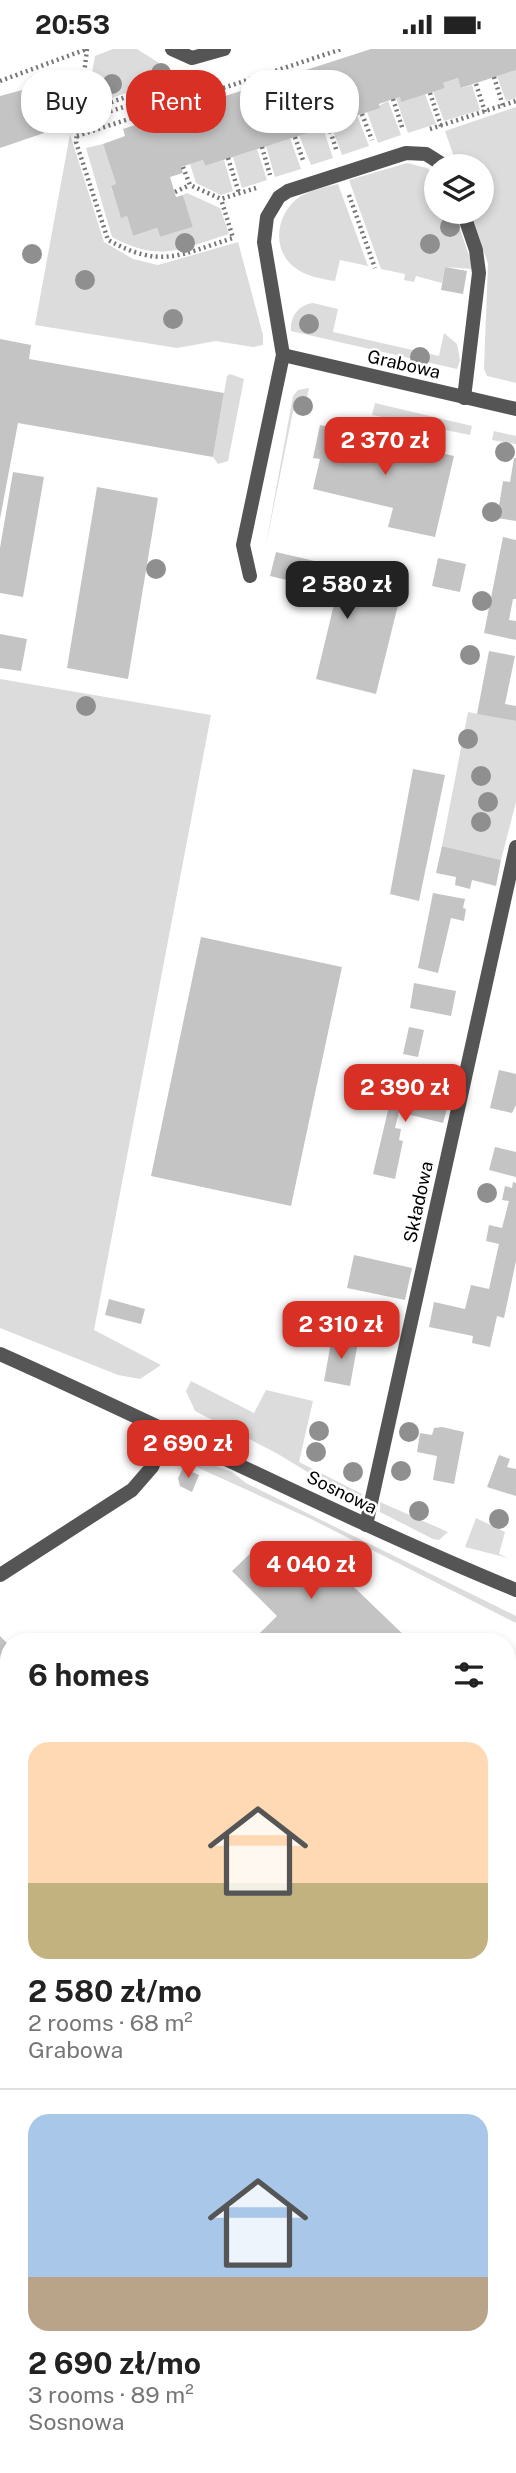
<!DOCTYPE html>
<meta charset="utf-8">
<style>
body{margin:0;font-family:"Public Sans",sans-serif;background:#f2f2f2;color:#222;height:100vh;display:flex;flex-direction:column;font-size:26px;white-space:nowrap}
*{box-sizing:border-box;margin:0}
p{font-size:23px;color:#767676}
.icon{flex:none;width:38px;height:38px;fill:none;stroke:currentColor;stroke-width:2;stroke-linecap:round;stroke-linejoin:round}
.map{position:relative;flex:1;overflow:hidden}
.side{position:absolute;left:0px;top:1584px;width:516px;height:842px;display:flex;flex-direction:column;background:#fff;border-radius:28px 28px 0 0;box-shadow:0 4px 10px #0003}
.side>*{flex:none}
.guide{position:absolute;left:21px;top:21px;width:474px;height:63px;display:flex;gap:14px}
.tools{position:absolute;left:424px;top:105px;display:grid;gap:14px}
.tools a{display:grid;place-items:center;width:70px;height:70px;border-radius:50%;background:#fff;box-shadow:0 4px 10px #0003;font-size:35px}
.price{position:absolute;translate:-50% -60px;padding:0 16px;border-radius:14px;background:#d93025;color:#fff;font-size:23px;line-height:46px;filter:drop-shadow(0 2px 4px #0008)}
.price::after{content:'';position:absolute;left:50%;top:42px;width:21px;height:16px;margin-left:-10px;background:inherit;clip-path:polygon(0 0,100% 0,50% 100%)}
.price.current{background:#222;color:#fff}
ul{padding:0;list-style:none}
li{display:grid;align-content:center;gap:14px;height:371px;padding:0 28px}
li+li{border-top:2px solid #e0e0e0}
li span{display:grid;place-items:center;height:217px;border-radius:21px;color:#555}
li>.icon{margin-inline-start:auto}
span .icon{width:126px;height:126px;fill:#fffc;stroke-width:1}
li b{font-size:30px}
h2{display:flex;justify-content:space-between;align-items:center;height:84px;padding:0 28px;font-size:30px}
.chip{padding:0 24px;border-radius:28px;background:#fff;box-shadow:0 4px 10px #0003;font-size:24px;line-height:63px}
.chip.current{background:#d93025;color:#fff}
.status{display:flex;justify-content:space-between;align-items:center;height:49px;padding:0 35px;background:#fff;direction:ltr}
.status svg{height:19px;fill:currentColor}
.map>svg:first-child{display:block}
.green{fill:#dcdcdc}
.building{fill:#c4c4c4}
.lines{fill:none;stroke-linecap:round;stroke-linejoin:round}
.path{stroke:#777;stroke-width:4.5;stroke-dasharray:2 3.5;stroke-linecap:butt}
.service{stroke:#555;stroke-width:14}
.minor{stroke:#555;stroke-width:14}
.tertiary{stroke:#555;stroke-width:14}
.tree{fill:#8f8f8f}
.labels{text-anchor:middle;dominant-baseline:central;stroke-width:5;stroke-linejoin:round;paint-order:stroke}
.street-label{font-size:18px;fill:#000;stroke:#fff}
</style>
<div class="status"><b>20:53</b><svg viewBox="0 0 49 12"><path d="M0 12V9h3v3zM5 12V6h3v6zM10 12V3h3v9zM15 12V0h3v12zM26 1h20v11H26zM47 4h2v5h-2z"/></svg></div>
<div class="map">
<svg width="516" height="2424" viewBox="0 0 516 2424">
<rect width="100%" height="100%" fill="#fff"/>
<path class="green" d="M113,0H137L178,26L86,58L95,7Z
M516,21V49L506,52L497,27Z
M458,29L462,39L472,36L480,61L444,72L433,42L445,39L443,34Z
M425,45L436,75L408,84L396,49L400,48L401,52Z
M388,52L401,86L378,94L367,63Z
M516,58V334L487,327L484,320L488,215L471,163H481V117H457L445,82Z
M357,66L369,97L342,106L329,71L335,69L337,73Z
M323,79L333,109L311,116L299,86Z
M70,85L104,193L133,210L158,216L238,193L263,286V296L253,298L216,292L177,299L35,276Z
M290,89L301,120L275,128L266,97Z
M103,95L116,135L111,138L121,168L127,167L133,187L157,179L160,188L193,178L183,146L187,144L220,159L229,185C180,200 161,214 112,188L86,99Z
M257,100L267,131L242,139L233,108Z
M203,111L205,117L224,111L233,142L221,146L196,134L190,115Z
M407,114L427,119L436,126V163H454L471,212L472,220L445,218L442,234L416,227L414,233L404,231L405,225L381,220L349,131Z
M338,135L368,217L340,211L335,232C321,230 305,227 294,218C270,199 277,162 301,147C311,141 326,138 338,135Z
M313,254L338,260L333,283L439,307L444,284L457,295L460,311L457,320L291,282C290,268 298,256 313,254Z
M230,325L244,330L228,412L218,415L213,408L227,327Z
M309,339L306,353L293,362L265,501L293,347L298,341Z
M375,354L472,377L470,386L372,366Z
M494,382L516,387V395L492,391Z
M0,630L211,666L94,1281L161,1316L140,1330L118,1326L0,1279Z
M468,663L516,672V753L501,811L442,797Z
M191,1332L254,1364L266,1341L313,1352L299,1413L362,1445L357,1451L350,1449L278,1405L195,1362L186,1342Z
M188,1407L232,1423L246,1434L516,1567V1574L311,1470L181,1411Z
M380,1453L448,1483L439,1491L433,1490L380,1463Z
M476,1469L505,1483L499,1505L508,1509L465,1498Z
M516,2006V2040L508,2049V2015Z
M516,2230V2324L508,2330V2235Z
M82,2417H126L117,2424H72Z
M143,2417H169L161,2424H135Z"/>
<path class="building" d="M371,0H516V21L461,39L458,29L443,34L445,39L401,53L400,48L393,50L379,55L380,59L337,73L335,69L329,71L324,73L326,78L205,117L203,111L181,118L183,124L170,128L176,148L183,146L193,178L160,188L157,179L133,187L127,167L121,169L111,137L116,135L103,95L125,87L123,80Z
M48,34L60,73L43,79L44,84L0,99V47Z
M445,218L467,222L463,245L441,241Z
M0,290L31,296L29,310L224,344L213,408L18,374L0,470Z
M320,376L454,407L435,488L388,478L393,459L313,440L320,410L313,409Z
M514,409H516V472L497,469L503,432L510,433Z
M13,423L44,428L23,548L0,544V499Z
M97,438L158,449L128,630L67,619Z
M503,488L516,491V550H513L509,571L516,572V591L484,584Z
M276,503L366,524L364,533L393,541L389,553L398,556L376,645L316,630L337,543L270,527Z
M438,509L466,515L460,543L432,537Z
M0,585L27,590L21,622L0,619Z
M489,602L515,607L505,655L516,657V672L477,665Z
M413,720L445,726L419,852L390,845Z
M442,797L501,811L496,837L472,831L470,840L455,836L456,828L436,824Z
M433,844L465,850L463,859L466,860L464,872L451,869L438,924L418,919Z
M201,888L342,918L291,1157L151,1127Z
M414,934L456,942L451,967L410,959Z
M409,978L424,981L418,1008L403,1005Z
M499,1021L516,1025V1056L512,1064L490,1059Z
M394,1036L450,1049L443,1074L399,1063L395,1079L401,1080L399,1091L403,1092L395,1130L373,1125Z
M495,1098L516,1103V1128L489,1121Z
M513,1133L516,1134V1212L504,1269L497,1267L490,1298L472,1294L473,1287L429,1278L434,1253L465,1260L471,1236L489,1240L499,1195L486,1192L489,1176L502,1179L509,1152L502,1151L505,1137L512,1139Z
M354,1206L412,1219L405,1251L347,1239Z
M109,1250L145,1260L141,1275L105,1266Z
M332,1288L358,1293L350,1337L324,1332Z
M442,1378L464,1383L454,1435L433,1431L437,1407L417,1403L420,1384L432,1386L434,1379Z
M499,1406L510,1410L507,1418L516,1420V1447L487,1438Z
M183,1419L199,1426L192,1443L180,1437L178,1429Z
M300,1500L322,1521L329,1514L410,1592H252L277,1567L232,1522L254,1501Z
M0,1587L9,1596V1703L0,1694Z
M0,1711L9,1719V1811L0,1803Z
M0,1973L9,1986V2091L0,2078Z
M516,2324V2356L508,2345V2330Z
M375,2417H452L458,2424H376L372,2419Z"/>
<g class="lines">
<path class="path" d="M87,0L76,93L108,191C161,220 179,206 233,189L221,150
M494,28L503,57
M0,32L87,0
M476,35L485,63
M430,44L441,77
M393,50L403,81
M80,64L178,30
M362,65L372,91
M79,72L181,40L205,44
M327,72L337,103
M430,80L516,52
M77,87L342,0
M295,88L304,114
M262,98L270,126
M228,109L239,144
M183,118L190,136L221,150L256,139
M175,143L190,136
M349,146L375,219
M508,2057L516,2048
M508,2227L516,2220
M127,2424L135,2417
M301,2424L308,2417"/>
<path class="service" d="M172,0L192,9L224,0
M463,163L476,201L479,224L464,349
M250,527L243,496L283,306L264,193L267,168L279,148L288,142L406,104L426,105L445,117
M366,1476L516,798
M0,1526L132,1441L152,1418L168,1380
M501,2417L506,2424"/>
<path class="minor" d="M283,306L516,360
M0,1305C173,1382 341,1469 516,1541"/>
<path class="tertiary" d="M508,2141L516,2132
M214,2424L223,2417"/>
</g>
<g class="tree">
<circle cx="161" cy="24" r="10"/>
<circle cx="38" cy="35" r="10"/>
<circle cx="112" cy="35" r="10"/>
<circle cx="450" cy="178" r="10"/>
<circle cx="185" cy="194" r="10"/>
<circle cx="430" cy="195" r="10"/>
<circle cx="32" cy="205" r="10"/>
<circle cx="85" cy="231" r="10"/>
<circle cx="173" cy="270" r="10"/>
<circle cx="309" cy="275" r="10"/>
<circle cx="420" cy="308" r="10"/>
<circle cx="303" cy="357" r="10"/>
<circle cx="505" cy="403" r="10"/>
<circle cx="492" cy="463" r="10"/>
<circle cx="156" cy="520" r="10"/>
<circle cx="482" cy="552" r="10"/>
<circle cx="470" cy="606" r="10"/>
<circle cx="86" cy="657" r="10"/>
<circle cx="468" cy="690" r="10"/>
<circle cx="481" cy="727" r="10"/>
<circle cx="488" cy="753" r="10"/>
<circle cx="481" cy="773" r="10"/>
<circle cx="487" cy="1144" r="10"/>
<circle cx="319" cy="1382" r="10"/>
<circle cx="409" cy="1383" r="10"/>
<circle cx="316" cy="1403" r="10"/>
<circle cx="401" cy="1422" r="10"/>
<circle cx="353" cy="1423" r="10"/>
<circle cx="419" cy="1462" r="10"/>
<circle cx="499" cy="1470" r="10"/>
</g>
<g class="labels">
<g class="street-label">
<text transform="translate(404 315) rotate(13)">Grabowa</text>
<text transform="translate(418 1153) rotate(-78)">Składowa</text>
<text transform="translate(342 1443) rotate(26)">Sosnowa</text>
</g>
</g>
</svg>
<div class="tools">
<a><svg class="icon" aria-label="layers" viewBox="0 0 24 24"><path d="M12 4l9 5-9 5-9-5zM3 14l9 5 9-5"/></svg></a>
</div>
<b class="price" style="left:385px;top:428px">2 370 zł</b>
<b class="price current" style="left:347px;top:572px">2 580 zł</b>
<b class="price" style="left:405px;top:1075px">2 390 zł</b>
<b class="price" style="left:341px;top:1312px">2 310 zł</b>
<b class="price" style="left:188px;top:1431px">2 690 zł</b>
<b class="price" style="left:311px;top:1552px">4 040 zł</b>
<div class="guide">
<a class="chip">Buy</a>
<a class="chip current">Rent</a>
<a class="chip">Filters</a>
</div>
<section class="side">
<h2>6 homes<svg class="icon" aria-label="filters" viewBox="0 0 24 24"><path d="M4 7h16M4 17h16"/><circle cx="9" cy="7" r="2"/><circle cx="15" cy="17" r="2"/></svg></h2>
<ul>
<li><span style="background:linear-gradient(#ffd9b3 65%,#c2b280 0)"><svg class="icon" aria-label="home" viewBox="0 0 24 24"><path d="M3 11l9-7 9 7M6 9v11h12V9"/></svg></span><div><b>2 580 zł/mo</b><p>2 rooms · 68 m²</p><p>Grabowa</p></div></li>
<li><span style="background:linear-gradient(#a9c7e8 75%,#b9a48a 0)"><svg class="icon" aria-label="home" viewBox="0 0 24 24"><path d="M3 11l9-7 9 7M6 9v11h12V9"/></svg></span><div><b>2 690 zł/mo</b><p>3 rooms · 89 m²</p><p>Sosnowa</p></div></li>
</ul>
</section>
</div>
